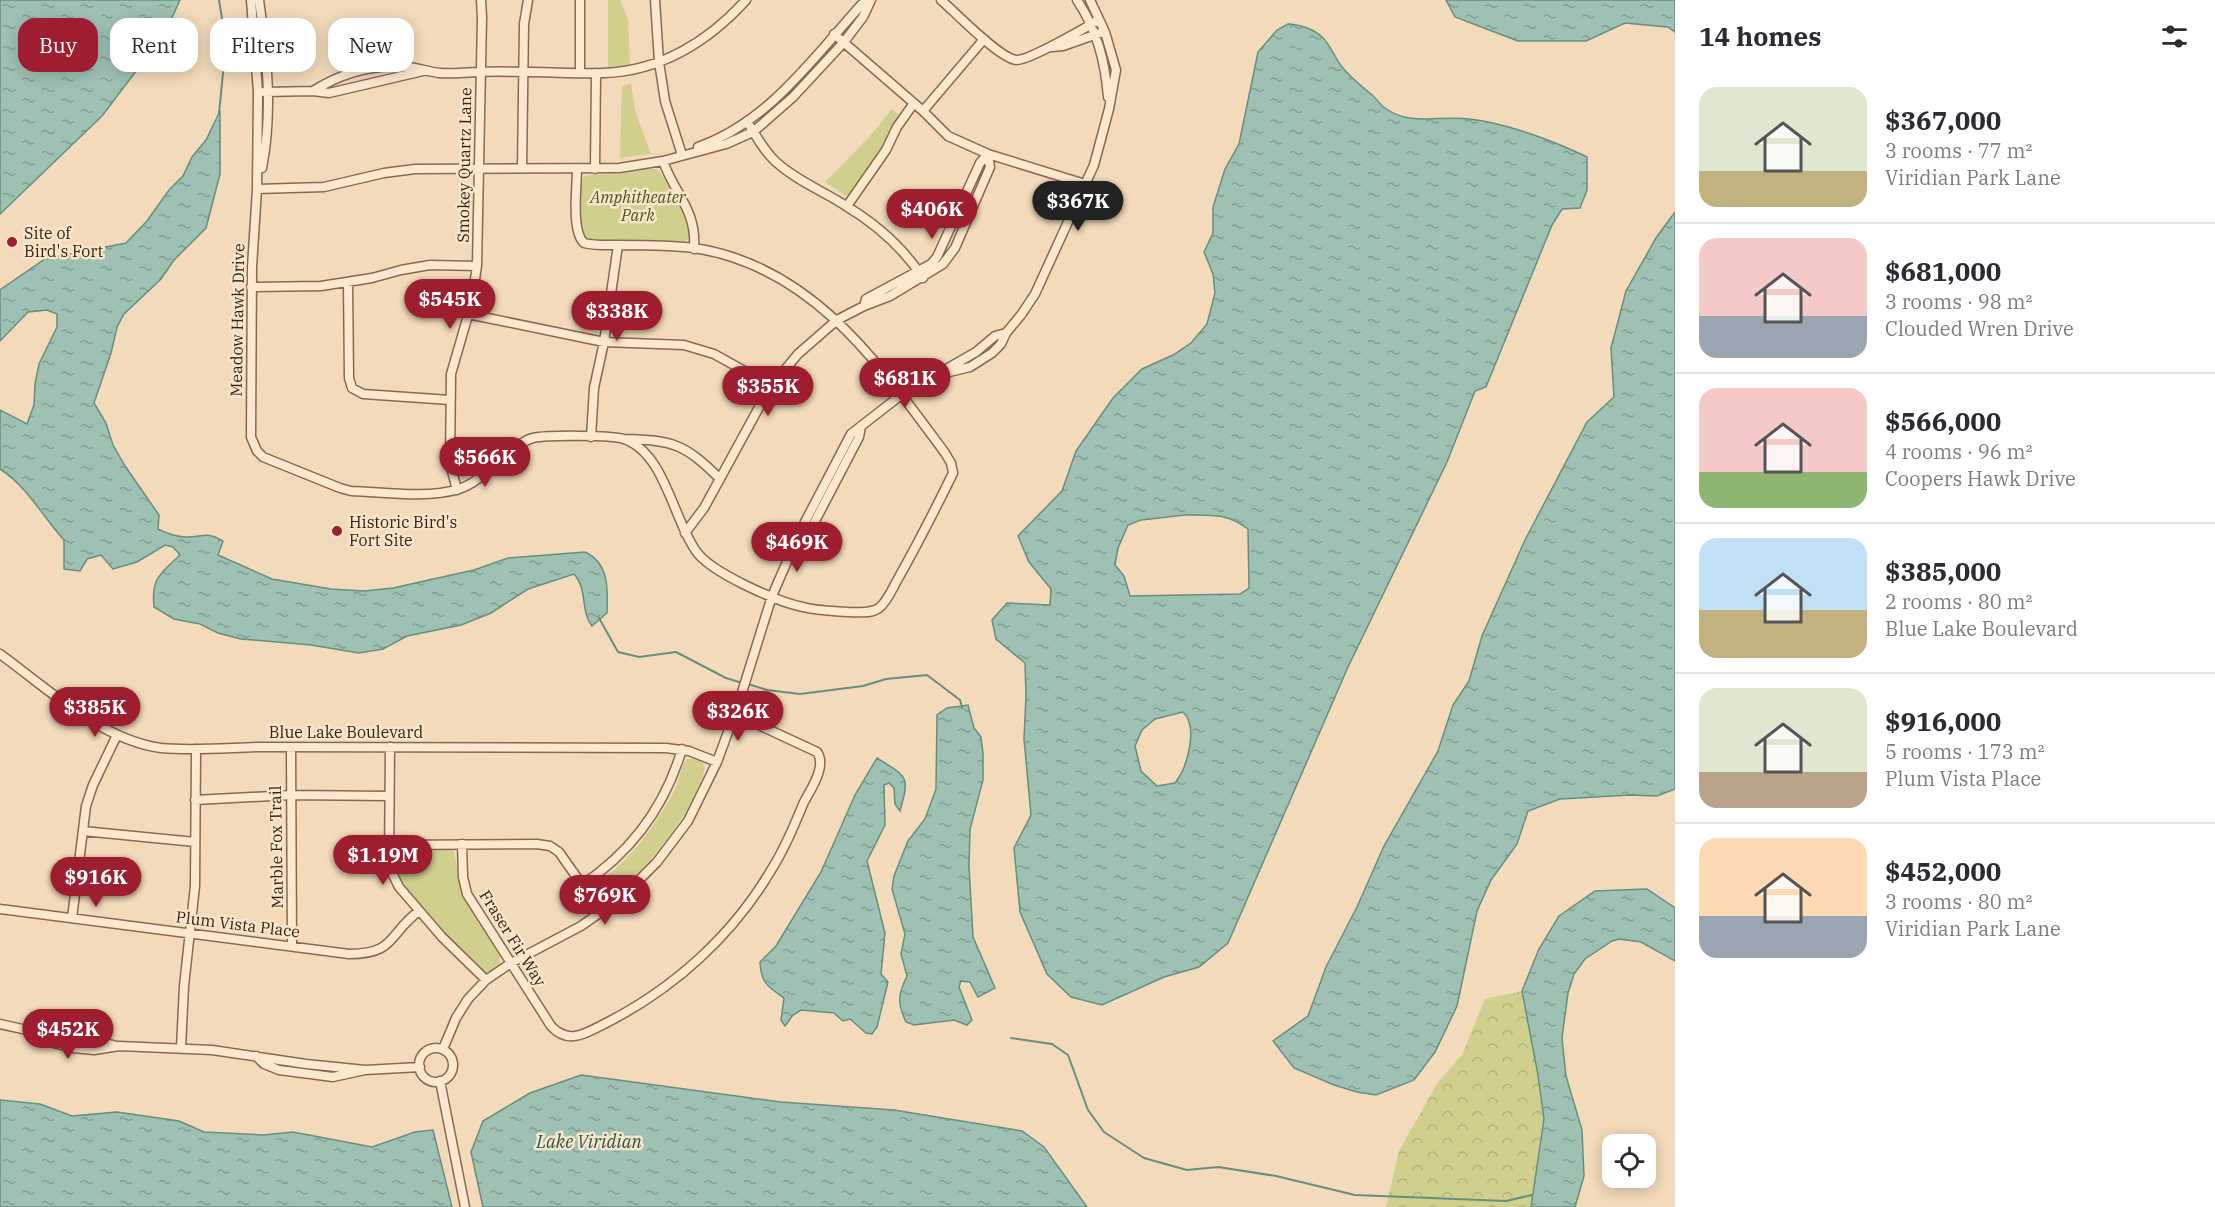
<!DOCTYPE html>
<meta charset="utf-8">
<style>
body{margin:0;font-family:"IBM Plex Serif",serif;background:#f7f7f7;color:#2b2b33;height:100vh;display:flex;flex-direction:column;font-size:22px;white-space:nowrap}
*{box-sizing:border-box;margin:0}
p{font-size:20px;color:#7c7c81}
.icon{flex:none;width:33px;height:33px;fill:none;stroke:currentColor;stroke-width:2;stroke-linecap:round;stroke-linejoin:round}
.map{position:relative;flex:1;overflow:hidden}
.details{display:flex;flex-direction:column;background:#fff;width:540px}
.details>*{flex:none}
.top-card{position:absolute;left:18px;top:18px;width:570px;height:54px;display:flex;gap:12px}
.controls{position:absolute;left:1602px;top:1134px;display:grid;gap:12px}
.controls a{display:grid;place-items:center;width:54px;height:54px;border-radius:12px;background:#fff;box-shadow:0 3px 15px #0003;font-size:30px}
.price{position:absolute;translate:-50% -51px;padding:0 14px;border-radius:21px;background:#9e1e2f;color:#fff;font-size:20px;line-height:39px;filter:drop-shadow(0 2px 3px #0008)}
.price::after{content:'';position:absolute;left:50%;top:36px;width:18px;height:14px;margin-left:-9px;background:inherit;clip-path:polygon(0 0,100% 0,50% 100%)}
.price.on{background:#222;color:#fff}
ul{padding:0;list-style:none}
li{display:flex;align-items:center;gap:18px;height:150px;padding:0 24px}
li+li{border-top:2px solid #e1e1e2}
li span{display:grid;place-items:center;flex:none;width:168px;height:120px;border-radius:18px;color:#555}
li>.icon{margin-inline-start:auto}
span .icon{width:72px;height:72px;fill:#fffc;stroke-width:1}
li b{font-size:26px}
h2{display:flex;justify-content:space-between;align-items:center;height:72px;padding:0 24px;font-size:26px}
.chip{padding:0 21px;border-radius:18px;background:#fff;box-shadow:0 3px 15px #0003;font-size:21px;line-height:54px}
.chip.on{background:#9e1e2f;color:#fff}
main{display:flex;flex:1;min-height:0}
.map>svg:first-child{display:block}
.forest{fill:url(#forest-crowns)}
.green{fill:#d0cf8d}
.water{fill:url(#water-ripples);stroke:#668f80;stroke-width:1.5;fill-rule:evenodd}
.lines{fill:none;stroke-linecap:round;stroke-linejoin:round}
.stream{stroke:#668f80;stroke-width:2}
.minor-casing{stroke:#896953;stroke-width:11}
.minor{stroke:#fce8cd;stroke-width:8}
.poi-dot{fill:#9e1e2f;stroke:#f8e5ca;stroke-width:2}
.labels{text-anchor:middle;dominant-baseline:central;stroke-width:5;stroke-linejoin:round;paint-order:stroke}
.street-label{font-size:16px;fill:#372419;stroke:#f8e5ca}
.park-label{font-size:16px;font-style:italic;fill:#4e551e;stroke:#f8e5ca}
.poi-label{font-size:16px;fill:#372419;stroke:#f8e5ca;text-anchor:start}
.water-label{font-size:18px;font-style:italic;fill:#27584f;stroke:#f8e5ca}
</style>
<main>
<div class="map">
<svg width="1675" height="1207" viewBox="0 0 1675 1207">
<defs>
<pattern id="forest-crowns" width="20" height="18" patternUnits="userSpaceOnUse" patternTransform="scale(1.5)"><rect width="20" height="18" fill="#d0cf8d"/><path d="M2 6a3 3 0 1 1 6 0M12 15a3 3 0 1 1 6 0" fill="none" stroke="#b3b279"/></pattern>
<pattern id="water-ripples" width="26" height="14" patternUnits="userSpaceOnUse" patternTransform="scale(1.5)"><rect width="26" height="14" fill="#9fc1b3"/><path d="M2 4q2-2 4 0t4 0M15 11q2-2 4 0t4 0" fill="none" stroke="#829d91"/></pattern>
</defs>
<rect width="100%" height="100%" fill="#f2daba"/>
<path class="forest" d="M1522,991L1538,1075L1544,1119L1531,1207H1386L1399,1151L1438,1082L1462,1055L1485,999Z"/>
<path class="green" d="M608,0H620L628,19L630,65L608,67Z
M631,83L635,111L651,154L620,158L622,87Z
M892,109L905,120L854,201L825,182L870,136Z
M646,169H657L660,172C669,188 692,219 690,237L685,241L678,242L588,240L582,235L581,182L584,177L589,175L620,174Z
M687,759H696L703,763L705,769C691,813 659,854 626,884C618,891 610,902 598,900L592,889L597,881C624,871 663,815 675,789C680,779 681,766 687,759Z
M442,847L454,851L461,891L500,956L499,965L488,972L479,970C458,947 398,894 393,865C392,857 395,853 399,848Z"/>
<path class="water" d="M0,0H180L165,33L102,116L0,214Z
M1446,0H1675V32L1668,27L1625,23L1586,41H1518L1455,17Z
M1288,24C1298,24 1314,29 1322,37C1330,44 1335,58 1342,67C1351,78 1361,86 1372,95C1377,99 1380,105 1385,108C1410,127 1441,115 1469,119C1506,123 1554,141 1587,157V190L1580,208L1562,209L1552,225L1486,387L1475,391L1447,462L1348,667L1228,943L1199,967L1164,977L1102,1005L1071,997L1047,974L1020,912L1014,848L1031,815L1024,739L1026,696L1025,663L996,639L992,620L1007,603L1050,605L1051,589L1029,562L1018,536L1062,491L1076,451L1113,398L1142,369L1173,355L1191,343L1207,324L1215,293L1213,274L1204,252L1213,233V207L1225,169L1239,144L1258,52L1277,30ZM1185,515C1211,515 1227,513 1248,529L1249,588L1240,594L1130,596L1124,576L1115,565L1118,548L1128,525L1141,520ZM1183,712C1199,727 1187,768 1175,783L1157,786L1141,771L1135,746L1142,730L1155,719Z
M220,111V174L206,228L174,260L161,279L124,314L117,327L111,353L94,403L106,423L113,445L125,466L159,515L158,529C167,533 175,537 186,537C204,537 206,531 223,541L218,555L272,579L331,589L364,591L393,588L474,570L508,558L585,552C609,563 608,589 607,613L592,626C580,611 588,589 574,574L528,589L491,613L461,625L407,636L383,649L359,653L311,645L241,639L218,633L200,624L174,619L154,607C151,578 160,574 180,555L173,547L165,545L137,562L113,569L101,555L87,559L80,571L64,569V540C42,516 28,487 0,469V410L27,424L34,405L35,384L39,364L57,327V314L47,310L28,312L0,341V290L45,259L126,243L147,221L169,190L183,176L192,157L206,140Z
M1675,212V789L1657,796L1630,795L1560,799L1528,811L1517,844L1491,880L1477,911L1457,1006L1435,1052L1414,1080L1376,1095L1357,1092L1334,1085L1294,1068L1273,1041L1308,1016L1326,967L1357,907L1384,846L1438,751L1453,705L1469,681L1482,636L1525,540L1587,422L1614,397L1611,348L1626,291L1656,238Z
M968,705L974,728L981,737L983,753V780L970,829L969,866L973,937L995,988L978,997L970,982L961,981L959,987L972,1020L967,1025L954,1020L914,1025L906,1022C897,1003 898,994 907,976L901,954L905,934L892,889L894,876L908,841L925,819L936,789L937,715L947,708Z
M877,758C908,778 910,775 900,811L895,804L894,788L889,783L884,785L885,825L867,861L885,933L881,974L888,982L877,1027L872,1034L866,1033L850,1019L843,1021L834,1013L801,1010L793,1015L785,1026L781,1020L784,998C768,987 761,983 760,962L776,946L821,872L855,795Z
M1647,889L1675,908V961L1641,942L1619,939L1612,941L1585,959L1574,974L1568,993L1562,1038L1566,1076L1582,1130L1584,1176L1575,1207H1531L1544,1119L1538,1075L1522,991L1539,949L1559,916L1595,891Z
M581,1075L781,1102L894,1110L1022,1131L1044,1147L1087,1207H483L471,1152L483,1121L530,1093Z
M0,1100L40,1104L72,1116L117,1112L179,1121L204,1132L264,1135L293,1132L372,1147L415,1132L433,1130L452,1207H0Z"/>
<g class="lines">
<path class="stream" d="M219,113L226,43L219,0
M599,618L618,652L639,657L676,652L726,678L742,683
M748,684L767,690L800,694L863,686L886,679L927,675L960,700L962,707
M1011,1038L1052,1044L1068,1055L1088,1110L1104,1132L1144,1158L1187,1170L1218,1167L1276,1176L1355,1195L1506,1201L1532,1195"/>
<defs>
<path id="minor" d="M251,0L258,92L257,189L252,267L251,437L257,451L263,457L340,488L351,491C385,492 425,499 459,489C481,482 498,459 517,446C522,443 528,439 533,438C547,435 612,435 624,439C665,453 673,519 696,551C710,572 777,602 803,607C818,611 833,611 848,612C858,612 871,614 879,608C888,601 893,587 899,577C918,543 936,508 953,473L951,463L945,453C879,364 813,266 694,248C670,245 645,245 621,245C609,245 596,246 584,243C571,231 577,188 577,169
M259,0C267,56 273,112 262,168
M580,0V72
M655,0L659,62L665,101L682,155
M941,0C955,12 1001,60 1017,60C1029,60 1088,27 1099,19
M1077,0C1097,30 1105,61 1108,97
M834,34L923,111L948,136L988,154L1085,184
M1052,47L1063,46L1100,33
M313,91C341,73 374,64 408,67C419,68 429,72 440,73C453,74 467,72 481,72C497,71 514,72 531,72C555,72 580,74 604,73C661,71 709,41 746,0
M264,92L313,91L329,93L423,71
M923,111L984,39
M747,121C756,136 764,151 776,162C797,181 823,191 846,206C876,224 904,249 923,278
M698,147C769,122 813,58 862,4L870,1
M663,161C675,195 697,210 694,249
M522,168L524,24L528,0
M595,169L596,73
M257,189L324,187L384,173L415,169L619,168L663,161L726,144L753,132L793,97L844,42L863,17L871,0
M847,206L886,150L897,127L914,103
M348,282L349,378L352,388L363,394L450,400
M251,287L321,286L372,278L401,270L430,265L477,266
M864,306L866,299L931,264L937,257L980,163L988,154
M468,314L604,342L684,345L714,354L750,374L769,389
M941,374L970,367L992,353L1001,344L1006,333L1021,315L1035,294L1094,165L1109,109L1116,70L1105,32L1090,0
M591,437L594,388L604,342L618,245
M624,439C673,440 685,444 720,479
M457,490L450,463L451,374L471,305L477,266L482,17L481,0
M685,533L704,508L769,389L798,354L837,320L864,306L890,296L943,264L955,248L990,167L988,154
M801,536L813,525L859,437L861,426
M0,654C47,688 101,740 161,748C192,751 225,748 257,747L666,748L689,751L717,762
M291,747L292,946
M390,747L389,867L399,887L442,937L486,980
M195,800L291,795L389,796
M83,831L195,842
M462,844L463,877L467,894L551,1026C569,1046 588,1032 608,1022C674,988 732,936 770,872C784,850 794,826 804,802C811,789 827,766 817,752L735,714
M388,845L537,844L550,846L559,852L601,912
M582,885C631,852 665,807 682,749
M0,909L349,954C396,954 388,934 419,911
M72,918L86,806L93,785L117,735
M0,1024L27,1030H46L113,1045
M27,1030L42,1040L73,1048L94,1050L119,1046L212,1050L306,1064L365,1070
M181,1048L184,986L195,886L196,749
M419 1065a17 17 0 1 1 34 0a17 17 0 1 1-34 0Z
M443,1049L456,1018L468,999L486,980L511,963L581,926L621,898L657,862L688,821L717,762L739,702L772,596L782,573L805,522L851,434L901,395L976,352L995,336L1006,333
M256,1056L264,1064L279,1070L333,1077L365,1070L420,1067
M440,1081L465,1207"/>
</defs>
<use href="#minor" class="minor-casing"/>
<use href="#minor" class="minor"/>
</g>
<g class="poi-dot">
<circle cx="12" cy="242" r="6"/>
<circle cx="337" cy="531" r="6"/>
</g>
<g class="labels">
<g class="street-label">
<text transform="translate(464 165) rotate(-89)">Smokey Quartz Lane</text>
<text transform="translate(237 320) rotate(-89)">Meadow Hawk Drive</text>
<text x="346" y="732">Blue Lake Boulevard</text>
<text transform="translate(276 847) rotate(-91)">Marble Fox Trail</text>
<text transform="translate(238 924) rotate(7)">Plum Vista Place</text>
<text transform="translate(513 938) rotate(58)">Fraser Fir Way</text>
</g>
<g class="park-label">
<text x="638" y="197">Amphitheater<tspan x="638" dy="18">Park</tspan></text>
</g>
<g class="poi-label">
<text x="24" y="233">Site of<tspan x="24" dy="18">Bird's Fort</tspan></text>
<text x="349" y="522">Historic Bird's<tspan x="349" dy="18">Fort Site</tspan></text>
</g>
<g class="water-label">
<text x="589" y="1141">Lake Viridian</text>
</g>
</g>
</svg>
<div class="controls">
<a><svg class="icon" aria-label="locate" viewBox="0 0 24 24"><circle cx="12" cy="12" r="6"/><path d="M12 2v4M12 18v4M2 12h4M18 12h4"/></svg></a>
</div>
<b class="price on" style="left:1078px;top:232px">$367K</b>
<b class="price" style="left:932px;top:240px">$406K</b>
<b class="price" style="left:450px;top:330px">$545K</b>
<b class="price" style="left:617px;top:342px">$338K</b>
<b class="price" style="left:905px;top:409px">$681K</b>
<b class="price" style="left:768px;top:417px">$355K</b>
<b class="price" style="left:485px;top:488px">$566K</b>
<b class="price" style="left:797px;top:573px">$469K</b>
<b class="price" style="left:95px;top:738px">$385K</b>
<b class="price" style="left:738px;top:742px">$326K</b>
<b class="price" style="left:383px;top:886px">$1.19M</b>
<b class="price" style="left:96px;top:908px">$916K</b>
<b class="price" style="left:605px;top:926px">$769K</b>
<b class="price" style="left:68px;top:1060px">$452K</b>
<div class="top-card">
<a class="chip on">Buy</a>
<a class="chip">Rent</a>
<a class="chip">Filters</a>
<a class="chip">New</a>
</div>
</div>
<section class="details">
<h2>14 homes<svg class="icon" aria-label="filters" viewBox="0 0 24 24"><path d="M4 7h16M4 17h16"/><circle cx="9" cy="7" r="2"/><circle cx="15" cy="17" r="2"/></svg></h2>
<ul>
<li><span style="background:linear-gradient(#dfe7d0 70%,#c2b280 0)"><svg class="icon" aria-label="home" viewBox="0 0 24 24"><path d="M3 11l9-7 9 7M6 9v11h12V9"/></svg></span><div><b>$367,000</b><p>3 rooms · 77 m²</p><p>Viridian Park Lane</p></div></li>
<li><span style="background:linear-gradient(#f6c9c9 65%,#9aa5b1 0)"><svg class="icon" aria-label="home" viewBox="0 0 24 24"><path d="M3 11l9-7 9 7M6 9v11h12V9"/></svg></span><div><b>$681,000</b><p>3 rooms · 98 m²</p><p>Clouded Wren Drive</p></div></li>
<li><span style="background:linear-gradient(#f6c9c9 70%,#8fb573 0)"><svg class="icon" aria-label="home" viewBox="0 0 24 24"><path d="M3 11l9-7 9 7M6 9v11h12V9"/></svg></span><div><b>$566,000</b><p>4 rooms · 96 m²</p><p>Coopers Hawk Drive</p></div></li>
<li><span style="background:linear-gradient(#bfe0f5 60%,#c2b280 0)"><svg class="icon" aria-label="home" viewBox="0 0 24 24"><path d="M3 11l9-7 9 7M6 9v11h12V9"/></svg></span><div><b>$385,000</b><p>2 rooms · 80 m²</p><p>Blue Lake Boulevard</p></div></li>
<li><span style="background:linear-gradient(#dfe7d0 70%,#b9a48a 0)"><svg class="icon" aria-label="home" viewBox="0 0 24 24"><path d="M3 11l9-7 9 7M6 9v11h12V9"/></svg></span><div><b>$916,000</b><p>5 rooms · 173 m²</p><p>Plum Vista Place</p></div></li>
<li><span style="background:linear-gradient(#ffd9b3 65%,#9aa5b1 0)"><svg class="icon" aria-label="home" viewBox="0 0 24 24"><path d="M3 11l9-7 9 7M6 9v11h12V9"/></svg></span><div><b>$452,000</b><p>3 rooms · 80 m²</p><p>Viridian Park Lane</p></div></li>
</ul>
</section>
</main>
